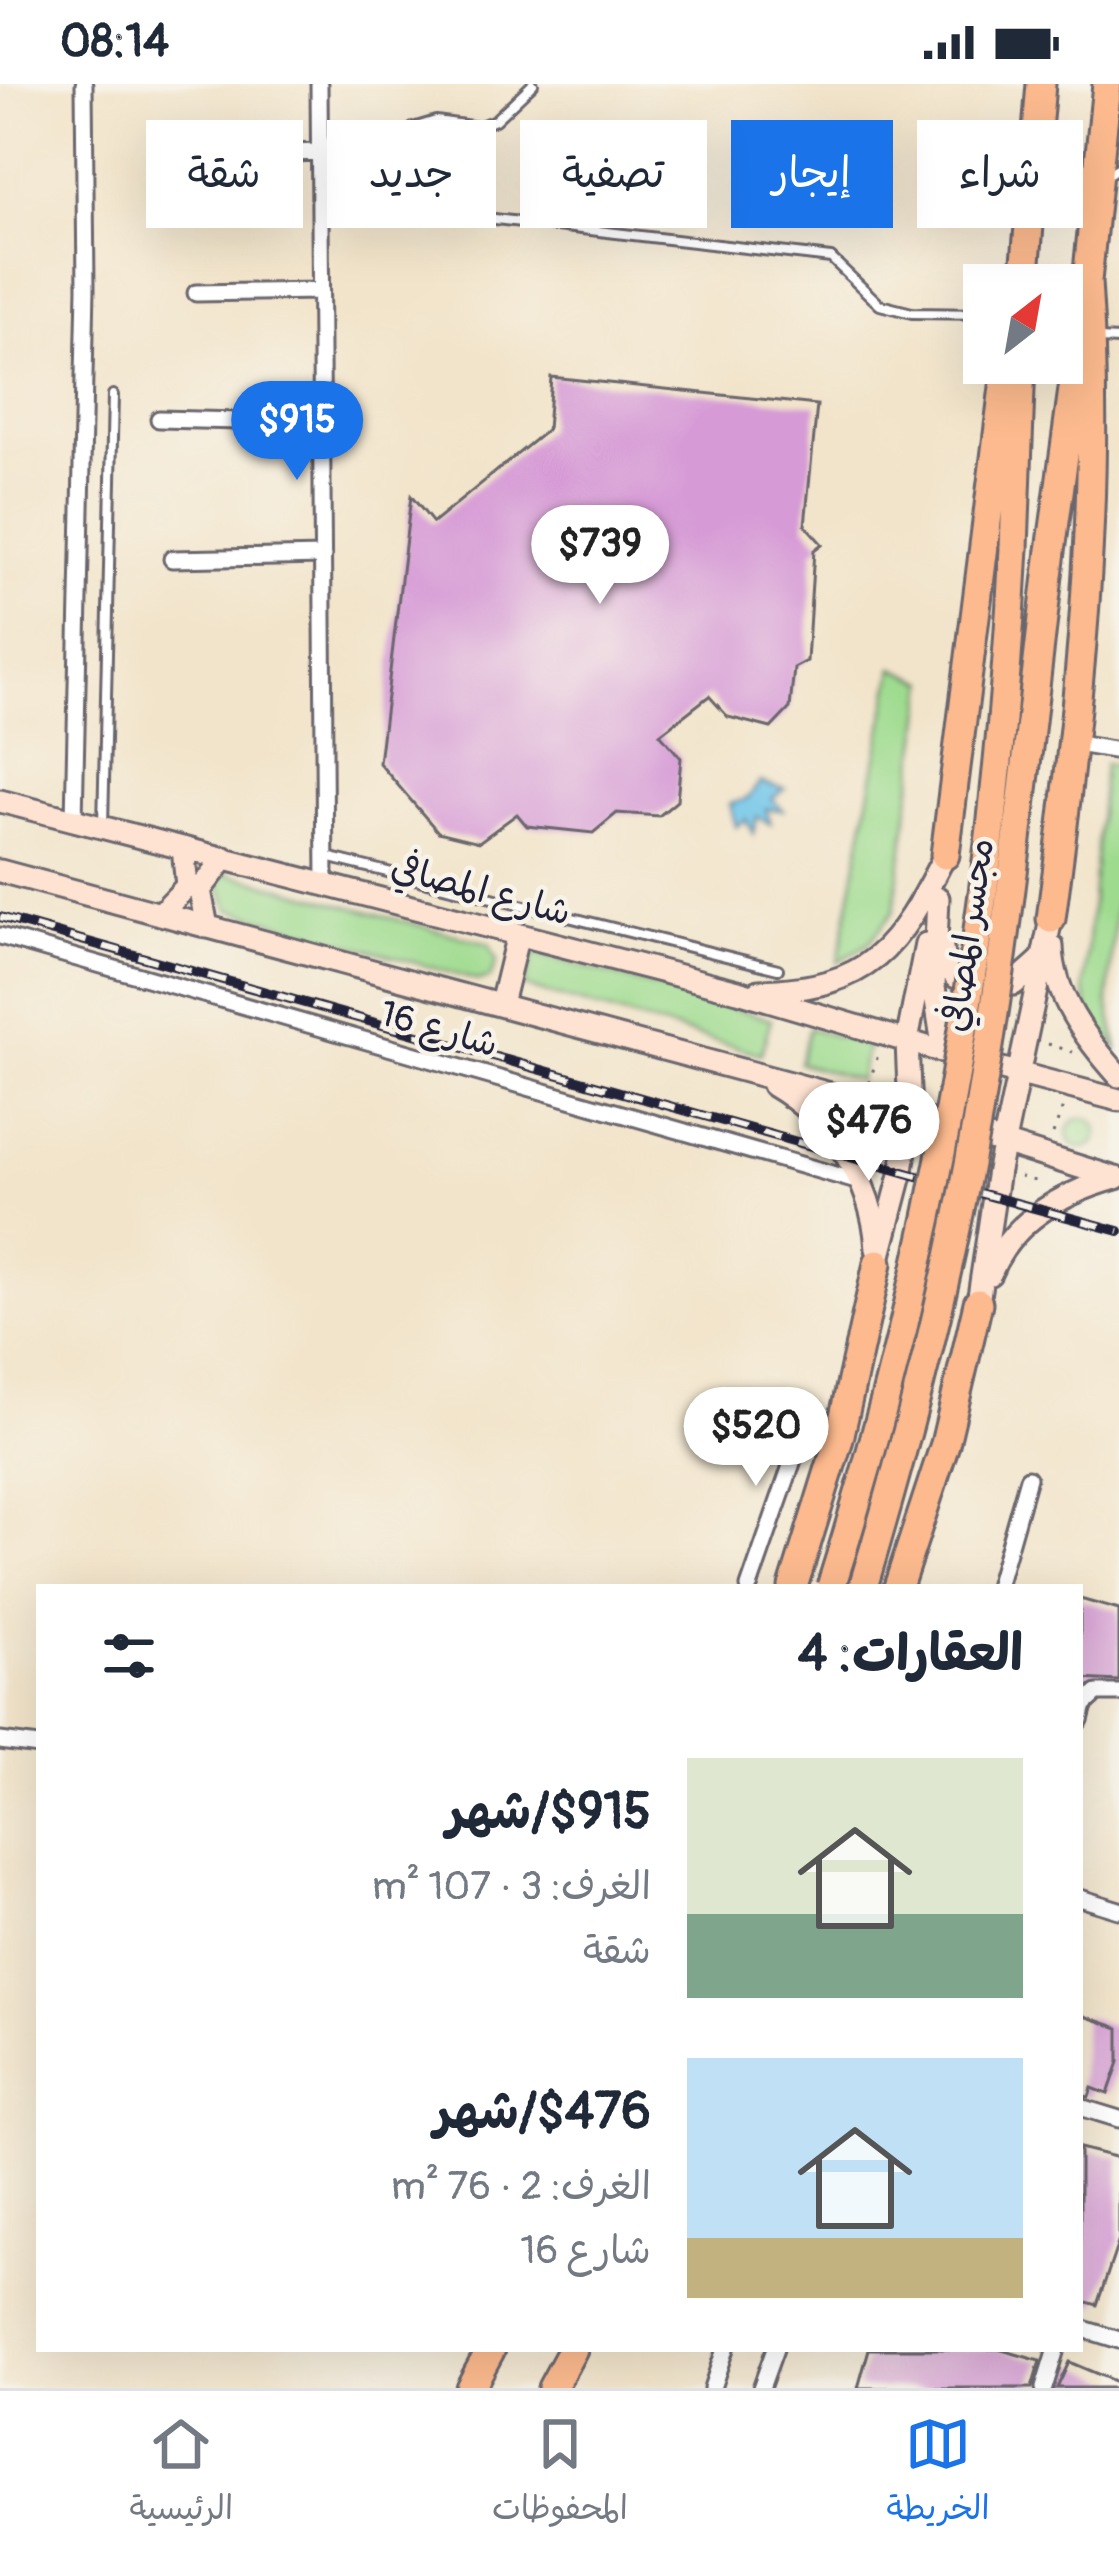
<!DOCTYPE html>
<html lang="ar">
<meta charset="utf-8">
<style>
body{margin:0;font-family:Pangolin,"Playpen Sans Arabic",sans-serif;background:#f6f6f7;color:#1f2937;direction:rtl;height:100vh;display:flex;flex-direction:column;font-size:45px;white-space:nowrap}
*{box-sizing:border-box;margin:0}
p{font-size:39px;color:#747a83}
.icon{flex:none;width:66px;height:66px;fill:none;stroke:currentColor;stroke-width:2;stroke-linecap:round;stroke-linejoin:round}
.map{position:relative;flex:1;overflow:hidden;direction:ltr}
.panel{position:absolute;left:36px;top:1500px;width:1047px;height:768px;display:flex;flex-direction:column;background:#fff;border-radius:0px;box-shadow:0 12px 48px #0002;direction:rtl}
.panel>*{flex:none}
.banner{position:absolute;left:36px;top:36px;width:1047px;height:108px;direction:rtl;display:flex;gap:24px}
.needle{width:78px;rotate:31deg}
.controls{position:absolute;left:963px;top:180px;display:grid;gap:24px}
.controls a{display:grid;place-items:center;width:120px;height:120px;border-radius:0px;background:#fff;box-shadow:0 12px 48px #0002;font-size:60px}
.price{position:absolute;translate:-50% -102px;padding:0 27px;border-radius:42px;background:#fff;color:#222;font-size:39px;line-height:78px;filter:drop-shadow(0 3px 6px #0008)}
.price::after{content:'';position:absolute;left:50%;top:72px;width:36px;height:27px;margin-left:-18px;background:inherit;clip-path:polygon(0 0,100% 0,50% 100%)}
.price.active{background:#1a73e8;color:#fff}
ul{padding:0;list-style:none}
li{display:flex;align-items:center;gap:36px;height:300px;padding:0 60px}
li span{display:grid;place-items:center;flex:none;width:336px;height:240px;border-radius:0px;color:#555}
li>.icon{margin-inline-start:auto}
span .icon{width:144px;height:144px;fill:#fffc;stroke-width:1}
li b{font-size:51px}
h2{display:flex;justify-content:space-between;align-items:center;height:144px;padding:0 60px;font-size:51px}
.tag{padding:0 42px;border-radius:0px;background:#fff;box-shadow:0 12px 48px #0002;font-size:42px;line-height:108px}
.tag.active{background:#1a73e8;color:#fff}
.status{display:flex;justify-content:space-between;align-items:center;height:84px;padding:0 60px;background:#fff;direction:ltr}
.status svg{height:33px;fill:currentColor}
.tabs{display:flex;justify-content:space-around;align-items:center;height:168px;border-top:3px solid #e0e1e3;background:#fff;font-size:33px;color:#747a83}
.tabs a{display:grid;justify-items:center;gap:6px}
.tabs .active{color:#1a73e8}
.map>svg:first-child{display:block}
.green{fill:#9fdb8f;stroke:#607e65;stroke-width:3}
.water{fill:#6cc4e9;stroke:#477392;stroke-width:3}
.building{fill:#d69ad6}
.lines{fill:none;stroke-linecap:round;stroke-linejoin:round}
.secondary-tunnel{stroke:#c8bdad;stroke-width:21;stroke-dasharray:21 10;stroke-linecap:butt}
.service-casing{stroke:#6b666d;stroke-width:14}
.minor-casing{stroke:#6b666d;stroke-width:21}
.secondary-casing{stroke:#6b666d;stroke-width:27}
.trunk-casing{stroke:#6b666d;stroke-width:33}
.path{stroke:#6b666d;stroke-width:3;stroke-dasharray:3 9;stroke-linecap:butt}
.service{stroke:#fff;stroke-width:8}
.minor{stroke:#fff;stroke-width:15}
.secondary{stroke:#fee3d2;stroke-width:21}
.trunk{stroke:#fcba8e;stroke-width:27}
.rail-casing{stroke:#22223b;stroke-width:10}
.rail{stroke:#f7f3e8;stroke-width:6;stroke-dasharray:18;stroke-linecap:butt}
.trunk-bridge-casing{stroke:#6b666d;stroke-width:33;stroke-linecap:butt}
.trunk-bridge{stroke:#fcba8e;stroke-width:27}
.labels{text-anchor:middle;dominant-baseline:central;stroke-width:9;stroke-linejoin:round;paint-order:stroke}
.street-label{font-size:36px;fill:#22223b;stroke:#f7f3e8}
</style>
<div class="status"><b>08:14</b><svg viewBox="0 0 49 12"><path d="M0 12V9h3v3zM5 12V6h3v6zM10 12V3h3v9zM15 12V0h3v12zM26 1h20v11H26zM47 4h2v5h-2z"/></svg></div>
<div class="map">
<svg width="1119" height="2304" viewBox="0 0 1119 2304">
<rect width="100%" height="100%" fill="#f7f3e8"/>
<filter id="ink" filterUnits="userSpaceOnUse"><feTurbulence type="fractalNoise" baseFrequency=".00833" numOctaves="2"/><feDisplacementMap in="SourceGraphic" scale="24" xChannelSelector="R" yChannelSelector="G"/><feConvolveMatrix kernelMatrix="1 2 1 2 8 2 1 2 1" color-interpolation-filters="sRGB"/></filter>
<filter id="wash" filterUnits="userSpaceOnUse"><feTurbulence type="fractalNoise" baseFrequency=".004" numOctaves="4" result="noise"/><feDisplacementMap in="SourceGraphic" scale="48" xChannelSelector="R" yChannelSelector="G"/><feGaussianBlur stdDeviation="2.7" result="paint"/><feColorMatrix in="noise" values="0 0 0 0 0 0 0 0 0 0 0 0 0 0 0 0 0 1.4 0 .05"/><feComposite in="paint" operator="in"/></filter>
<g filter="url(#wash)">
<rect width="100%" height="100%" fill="#f2e4ca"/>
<path class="green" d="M894,584L927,598L894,827L868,860L838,878Z
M1104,680L1119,683V784L1108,918L1118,967L1089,928L1084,904Z
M226,789L489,860L497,877L490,894L478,897L229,825L219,799Z
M534,869L771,935L761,970L524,903Z
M809,944L868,962L859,996L799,979Z
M1068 1049a15 15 0 1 1 30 0a15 15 0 1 1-30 0Z"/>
<path class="water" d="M760,698L785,705L772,715L783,726L766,725L771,740L757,733L753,750L746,735L736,743L730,720L747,715Z"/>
<g id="blocks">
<path class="building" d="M551,293L817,321L805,441L822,460L814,466L807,577L794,584L790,624L771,644L728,633L709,612L660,650L681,674L677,717L659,732L617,729L593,749L527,742L517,730L479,758L438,748L379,679L411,412L433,439L547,346Z
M1080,1515L1119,1526V1597L1080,1595Z
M1084,1932L1119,1944V1978L1108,2010L1092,2004L1089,2013L1080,2011Z
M1080,2064L1119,2074V2156L1097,2221L1080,2216Z
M869,2265H998L1040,2277L1032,2304H858Z
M1069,2278L1119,2299V2304H1057Z"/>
</g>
</g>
<g filter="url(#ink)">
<use href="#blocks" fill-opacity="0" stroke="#6b666d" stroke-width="3"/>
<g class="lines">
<path class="secondary-tunnel" d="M952,985L992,1045"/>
<defs>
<path id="service" d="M1105,92L1119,83
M359,100L374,121L831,174L880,221L912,229L984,230
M321,112L366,96L413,44L436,37L478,43L495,36L533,0
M1099,255L1119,256
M103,742L113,311
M327,773L778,885"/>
<path id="minor" d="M319,0L325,799
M201,72L319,68
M196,209L320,207
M159,335L322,339
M172,475L323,472
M1071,659L1119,667
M74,735L86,204L84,0
M0,852L860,1098
M749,1503L811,1324
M997,1503L1028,1394
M1080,1636L1084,1621L1097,1609H1119
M0,1657L39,1662
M1080,1814L1119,1826
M1080,2023L1119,2035
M1080,2244L1119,2256
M712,2304L725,2265
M761,2304L775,2265
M1044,2304L1056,2265"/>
<path id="secondary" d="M0,717L738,907L944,968L934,903L938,814
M0,787L931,1037
M160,830L187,802L183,764
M207,843L200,806L225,774
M941,859L944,877L956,893
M1052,862C1053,912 1087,956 1119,992
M1014,900L1044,873
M759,907C872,904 897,865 945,771
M501,920L518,850
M1002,985L1119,1016
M773,1001C831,1035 873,1096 877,1165
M990,1055L1115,1094
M878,1179L902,1087L910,1031L907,957L926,860
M990,1190C1012,1136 1062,1109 1116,1094
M978,1219L998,1086L1051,835"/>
<path id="trunk" d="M1024,201L1041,0
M1085,217L1107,0
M1014,464L1021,279
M1051,467L1079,261
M945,771L1007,279
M1051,835C1079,626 1102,409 1087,198
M793,1503L839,1355L878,1179
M898,1503L945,1360L978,1219
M470,2304L491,2265
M552,2304L573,2265"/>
</defs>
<use href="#service" class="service-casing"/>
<use href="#minor" class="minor-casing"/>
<use href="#secondary" class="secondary-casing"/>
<use href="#trunk" class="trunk-casing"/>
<path class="path" d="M1048,960L1073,968
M869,999L879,968
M856,1036L854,1042L884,1053
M1053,1050L1064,1020
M1020,1093L1035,1097L1037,1093"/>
<use href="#service" class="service"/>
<use href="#minor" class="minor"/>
<use href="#secondary" class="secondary"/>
<use href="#trunk" class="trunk"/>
<defs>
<path id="rail" d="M0,833L921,1093
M979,1109L1119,1147"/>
</defs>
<use href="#rail" class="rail-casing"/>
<use href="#rail" class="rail"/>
<defs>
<path id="trunk-bridge" d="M831,1503C937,1167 996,817 1014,464
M863,1503C905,1363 942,1223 969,1080C1007,877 1026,672 1051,467"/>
</defs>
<use href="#trunk-bridge" class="trunk-bridge-casing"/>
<use href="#trunk-bridge" class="trunk-bridge"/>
</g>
</g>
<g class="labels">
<g class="street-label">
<text transform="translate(481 806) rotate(15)">شارع المصافي</text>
<text transform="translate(968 851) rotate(-82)">مجسر المصافي</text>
<text transform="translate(439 945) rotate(16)">شارع 16</text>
</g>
</g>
</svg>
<div class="controls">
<a><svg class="needle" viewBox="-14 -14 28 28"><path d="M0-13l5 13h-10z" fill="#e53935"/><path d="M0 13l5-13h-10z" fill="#747a83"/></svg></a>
</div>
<b class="price active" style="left:297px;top:399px">$915</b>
<b class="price" style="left:600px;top:523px">$739</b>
<b class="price" style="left:869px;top:1100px">$476</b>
<b class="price" style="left:756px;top:1405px">$520</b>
<div class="banner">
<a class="tag">شراء</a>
<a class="tag active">إيجار</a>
<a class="tag">تصفية</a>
<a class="tag">جديد</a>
<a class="tag">شقة</a>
</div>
<section class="panel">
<h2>العقارات: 4<svg class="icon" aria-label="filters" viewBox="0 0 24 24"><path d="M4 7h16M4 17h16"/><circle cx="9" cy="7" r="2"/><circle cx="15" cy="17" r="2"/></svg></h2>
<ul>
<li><span style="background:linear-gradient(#dfe7d0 65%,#7fa58c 0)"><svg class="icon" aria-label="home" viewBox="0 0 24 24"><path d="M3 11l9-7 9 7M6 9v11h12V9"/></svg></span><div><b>$915/شهر</b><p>الغرف: 3 · 107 m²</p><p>شقة</p></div></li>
<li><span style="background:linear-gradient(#bfe0f5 75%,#c2b280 0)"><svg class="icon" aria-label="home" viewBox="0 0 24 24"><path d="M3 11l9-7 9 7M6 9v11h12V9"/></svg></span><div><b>$476/شهر</b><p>الغرف: 2 · 76 m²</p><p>شارع 16</p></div></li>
</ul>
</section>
</div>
<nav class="tabs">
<a class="active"><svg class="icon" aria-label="map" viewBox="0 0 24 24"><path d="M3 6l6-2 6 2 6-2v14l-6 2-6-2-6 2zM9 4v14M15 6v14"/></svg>الخريطة</a>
<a><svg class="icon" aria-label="saved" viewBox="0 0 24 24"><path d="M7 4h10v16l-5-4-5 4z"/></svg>المحفوظات</a>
<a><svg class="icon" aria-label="home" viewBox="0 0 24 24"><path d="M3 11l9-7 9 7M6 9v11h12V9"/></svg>الرئيسية</a>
</nav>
